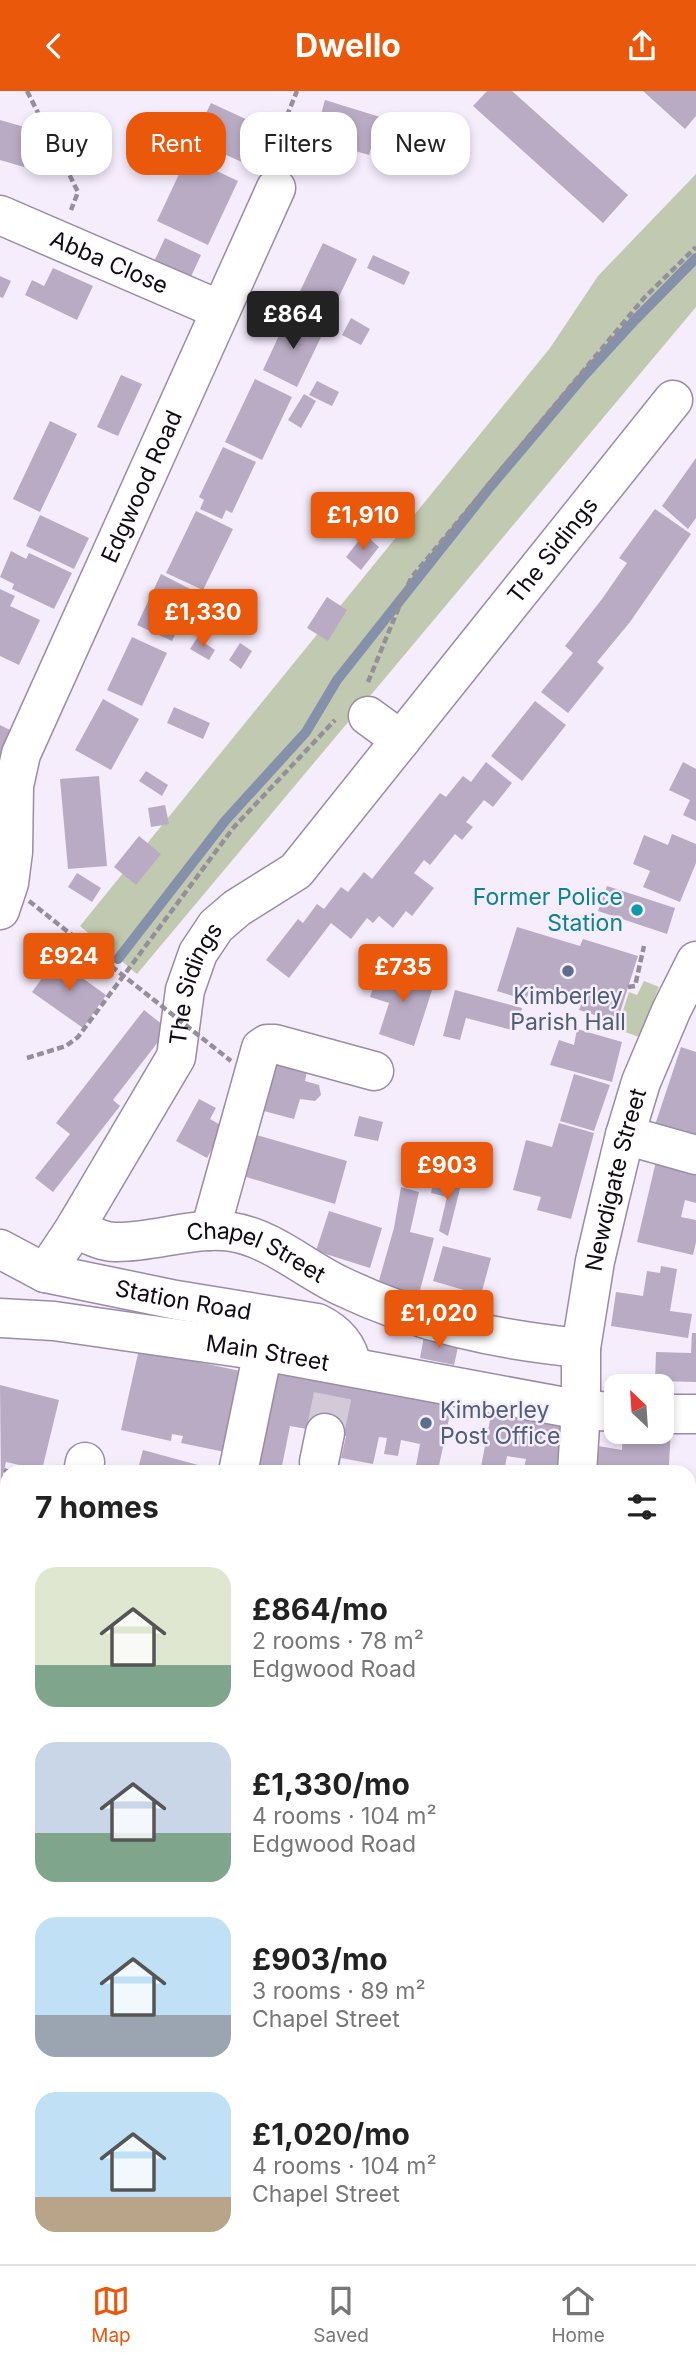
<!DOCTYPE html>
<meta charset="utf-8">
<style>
body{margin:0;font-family:Inter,sans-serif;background:#f2f2f2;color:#222;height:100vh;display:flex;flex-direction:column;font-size:26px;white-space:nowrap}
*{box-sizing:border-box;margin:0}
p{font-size:23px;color:#767676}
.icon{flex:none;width:38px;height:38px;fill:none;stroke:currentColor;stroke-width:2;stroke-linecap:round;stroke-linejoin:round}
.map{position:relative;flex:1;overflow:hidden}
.side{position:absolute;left:0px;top:1374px;width:696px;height:800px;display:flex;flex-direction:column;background:#fff;border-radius:21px 21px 0 0;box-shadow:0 4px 10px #0003}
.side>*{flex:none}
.guide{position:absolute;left:21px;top:21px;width:654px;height:63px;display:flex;gap:14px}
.needle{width:46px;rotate:335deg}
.tools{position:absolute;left:604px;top:1283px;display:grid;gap:14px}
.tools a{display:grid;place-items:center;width:70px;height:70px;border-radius:14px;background:#fff;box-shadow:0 4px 10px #0003;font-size:35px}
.price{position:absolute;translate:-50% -60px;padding:0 16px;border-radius:7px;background:#ea580c;color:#fff;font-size:23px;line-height:46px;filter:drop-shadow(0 2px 4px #0008)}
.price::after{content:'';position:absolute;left:50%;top:42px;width:21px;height:16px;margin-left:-10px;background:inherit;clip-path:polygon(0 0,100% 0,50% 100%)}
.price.on{background:#222;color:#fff}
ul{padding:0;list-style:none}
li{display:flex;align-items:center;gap:21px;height:175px;padding:0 35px}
li span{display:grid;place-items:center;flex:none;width:196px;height:140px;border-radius:21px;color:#555}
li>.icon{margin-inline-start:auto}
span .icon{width:84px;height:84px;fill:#fffc;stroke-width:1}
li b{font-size:30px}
h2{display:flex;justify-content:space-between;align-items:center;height:84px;padding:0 35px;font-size:30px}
.pill{padding:0 24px;border-radius:21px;background:#fff;box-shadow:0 4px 10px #0003;font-size:24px;line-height:63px}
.pill.on{background:#ea580c;color:#fff}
header{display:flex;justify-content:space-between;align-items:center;height:91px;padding:0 35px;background:#ea580c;color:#fff;font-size:32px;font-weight:700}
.tab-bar{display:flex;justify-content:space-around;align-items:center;height:98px;border-top:2px solid #e0e0e0;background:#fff;font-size:19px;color:#767676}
.tab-bar a{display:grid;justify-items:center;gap:4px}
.tab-bar .on{color:#ea580c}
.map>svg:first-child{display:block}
.green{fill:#c1cab0}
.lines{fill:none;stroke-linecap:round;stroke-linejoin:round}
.stream{stroke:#8591aa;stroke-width:10}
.building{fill:#baabc5}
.minor-tunnel{stroke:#d2cad9;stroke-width:38;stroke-dasharray:38 19;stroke-linecap:butt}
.minor-casing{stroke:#9a8ca5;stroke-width:41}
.path{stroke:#958e9b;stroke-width:4.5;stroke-dasharray:7 3.5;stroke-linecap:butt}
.minor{stroke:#fff;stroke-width:38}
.path-bridge{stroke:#958e9b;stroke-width:4.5;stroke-dasharray:7 3.5;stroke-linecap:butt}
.culture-dot{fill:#0f9aa8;stroke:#f5ecfc;stroke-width:2.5}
.service-dot{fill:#5c6f8a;stroke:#f5ecfc;stroke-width:2.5}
.labels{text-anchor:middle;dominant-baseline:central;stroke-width:5;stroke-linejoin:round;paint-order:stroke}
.street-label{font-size:23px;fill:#0f0a13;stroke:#f5ecfc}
.culture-label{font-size:23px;fill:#0d838f;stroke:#f5ecfc;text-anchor:end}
.service-label{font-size:23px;fill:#4e5e75;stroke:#f5ecfc}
</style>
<header><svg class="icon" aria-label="back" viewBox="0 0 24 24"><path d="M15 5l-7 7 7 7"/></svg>Dwello<svg class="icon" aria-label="share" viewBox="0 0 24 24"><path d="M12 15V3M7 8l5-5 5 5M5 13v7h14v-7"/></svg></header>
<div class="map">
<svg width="696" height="2173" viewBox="0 0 696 2173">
<rect width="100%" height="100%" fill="#f5ecfc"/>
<path class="green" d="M696,83V216L137,883L80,835L550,257L598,185Z
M644,890L659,896L639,946L617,938L629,901L637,904Z"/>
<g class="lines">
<path class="stream" d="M118,868L225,730L306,641L337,589L490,396L582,287L635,229L696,167"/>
</g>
<path class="building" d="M487,0H512L628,104L603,132L473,15Z
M643,0H696V25L685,38Z
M325,9L380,26L369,64L314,48Z
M211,12L261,35L244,72L193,49Z
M0,29L35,39L24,76L0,69Z
M187,66L238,90L208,154L157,130Z
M165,147L201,164L188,192L152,175Z
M323,152L357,168L326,233L292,217Z
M373,164L410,181L404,194L367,177Z
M53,177L93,195L77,229L25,204L32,189L44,195Z
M0,185L11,190L3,207L0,206Z
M288,225L323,242L297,296L263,279Z
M351,227L370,238L361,254L342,244Z
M121,284L142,293L118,345L97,336Z
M255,288L292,306L262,369L225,351Z
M317,290L339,301L332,315L309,304Z
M304,303L316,310L301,337L288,329Z
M50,330L77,343L40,421L13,408Z
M223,356L256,371L232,422L226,419L222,428L200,418L204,409L199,406Z
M696,367V427L688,438L662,415Z
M655,418L691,443L630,531L597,571L604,577L568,622L541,601L573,562L565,555L602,508L627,472L619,467Z
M196,420L233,438L203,499L166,482Z
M40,424L89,447L74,478L26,455Z
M364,443L379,456L361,479L346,466Z
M11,460L26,468L29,462L72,482L54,518L12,498L14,493L0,486Z
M161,483L196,501L172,550L137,534Z
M0,498L15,505L10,515L40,529L19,574L0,565Z
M327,506L347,519L328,550L307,537Z
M132,546L167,562L142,615L107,599Z
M197,547L215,559L209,569L190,558Z
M240,552L252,560L241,578L229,569Z
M103,608L139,628L111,679L75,659Z
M535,610L566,634L522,690L491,665Z
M174,616L210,632L203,648L167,632Z
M0,634L12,640L0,665Z
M486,671L512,692L493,716L484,709L466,731L473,736L462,749L455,743L430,774L424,769L414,782L434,797L412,825L406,820L393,837L379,825L373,832L367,827L351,848L331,832L289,887L266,869L298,828L303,832L317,813L324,818L341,796L348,801L364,781L372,788L440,702L446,706L463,685L471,691Z
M683,671L696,678V730L683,724L690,709L669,699Z
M146,680L168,694L162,705L139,690Z
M99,685L107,775L68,778L60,688Z
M165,714L169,733L151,736L148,717Z
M672,743L696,753V772L680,811L643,796L650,780L633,773L644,744L668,754Z
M139,745L161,763L136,794L114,776Z
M77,782L101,797L92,811L68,796Z
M607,795L675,817L667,843L598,820Z
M517,836L580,855L583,848L638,865L617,931L579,919L582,911L531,895L526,909L497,900Z
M56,868L106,904L83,937L32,901Z
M392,876L435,890L414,955L379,943L389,912L370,906L376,888L387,892Z
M455,899L522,917L516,940L466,927L460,949L443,945Z
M144,919L168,938L113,1009L120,1015L53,1101L35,1087L70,1043L56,1032Z
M577,938L622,951L612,991L550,974L559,949L574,954Z
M681,956L696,961V1051L653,1040Z
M274,963L309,971L305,990L319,994L321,1004L315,1010L300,1008L294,1028L260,1019Z
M574,983L610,994L594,1040L560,1030Z
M199,1008L216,1017L210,1028L224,1036L207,1067L176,1050Z
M359,1025L383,1031L378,1050L354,1045Z
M559,1032L594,1042L571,1128L537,1119L541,1106L513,1099L526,1049L552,1056Z
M250,1042L347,1070L335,1113L240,1084Z
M657,1066L696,1075V1112L685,1109L681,1126L696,1129V1151L693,1164L637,1151Z
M434,1087L461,1094L448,1145L439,1140L447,1106L431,1102Z
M401,1096L419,1101L410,1141L434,1147L419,1203L378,1193L394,1137Z
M329,1120L382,1137L370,1177L316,1160Z
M443,1155L491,1167L481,1204L433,1190Z
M661,1175L677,1178L670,1220L692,1223L688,1247L611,1235L616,1201L643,1205L647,1180L660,1182Z
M692,1242H696V1291L655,1290L656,1261L691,1262Z
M424,1245L459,1252L454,1274L420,1267Z
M139,1258L240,1280L225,1361L181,1352L183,1345L172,1343L171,1350L121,1339Z
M273,1282L452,1314L438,1379L416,1375L420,1353L401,1349L398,1365L384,1363L387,1347L379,1346L373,1373L341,1367L346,1345L290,1335L281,1380L255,1374Z
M0,1294L59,1309L42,1379L6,1371L1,1393Z
M492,1319L560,1335L562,1337V1351L555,1381H523L526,1368L507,1365L504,1381H480Z
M671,1337L669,1374H663V1381H594L598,1355L622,1359L623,1340H662Z
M143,1359L220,1380V1381H137Z
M696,1453V1530L690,1527V1469Z
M690,1574L696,1577V1627L690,1625Z
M690,1634L696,1637V1657L690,1674Z
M695,1948H696V1990L692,1989L694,1980L690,1978Z
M5,2038H7V2087H0Z
M690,2071L696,2073V2108L690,2106Z
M0,2114H7V2163L0,2162Z
M234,2166H328L327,2173L233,2169Z
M353,2166H444L443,2173H353Z
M0,2167L26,2169V2173H0Z"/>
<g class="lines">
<path class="minor-tunnel" d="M325,1342L335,1293"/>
<defs>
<g id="minor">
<path id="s1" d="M0,124L220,219"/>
<path d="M368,625L401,649"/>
<path id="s2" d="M0,819L9,792L13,761L14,695L21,663L276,97"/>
<path d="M625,1044L696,1064"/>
<path id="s3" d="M75,1137C88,1143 101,1151 115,1151C154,1152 193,1135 232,1141C271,1147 305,1178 341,1195C418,1232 496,1249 581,1257"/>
<path d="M210,1140L261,957L267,953H275L374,980"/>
<path id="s4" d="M0,1158L45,1182L176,1209L317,1232C336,1241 348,1254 352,1275"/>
<path id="s5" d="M45,1182L75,1137L176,966L185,899L198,862L216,835L237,817L296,780L673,309"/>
<path id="s6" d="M0,1227L54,1230L263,1260L581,1319L616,1321"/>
<path d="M662,1323H696"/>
<path d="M319,1371L325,1342"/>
<path d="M83,1381L85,1371"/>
<path d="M238,1381L263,1260"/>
<path id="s7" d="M577,1381L581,1319V1257L595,1170L610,1106L625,1044L641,991L671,920L696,870"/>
<path d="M0,1503L7,1502"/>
<path d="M690,1822L696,1803"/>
<path d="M0,2003L7,2004"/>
<path d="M690,2125L696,2127"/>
<path d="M85,2173L86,2166"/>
<path d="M334,2173L336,2166"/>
<path d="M577,2173V2166"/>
</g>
</defs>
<use href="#minor" class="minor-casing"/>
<path class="path" d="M27,0L78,101L71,119
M271,64L297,0
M368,591L411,487L644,207L696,156
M628,896L635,895L644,855
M27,967L66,955L78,946L234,736L335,629
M4,1379L9,1381"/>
<use href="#minor" class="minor"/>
<path class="path-bridge" d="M29,810L231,970"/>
</g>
<circle class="culture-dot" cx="637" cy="819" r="7"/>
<g class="service-dot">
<circle cx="568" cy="880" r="7"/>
<circle cx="426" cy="1332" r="7"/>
</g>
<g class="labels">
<g class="street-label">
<text stroke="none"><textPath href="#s1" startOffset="119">Abba Close</textPath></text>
<text stroke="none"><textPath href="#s2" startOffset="452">Edgwood Road</textPath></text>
<text stroke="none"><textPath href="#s5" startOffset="900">The Sidings</textPath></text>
<text stroke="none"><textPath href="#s5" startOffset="329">The Sidings</textPath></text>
<text stroke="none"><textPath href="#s7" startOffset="296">Newdigate Street</textPath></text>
<text stroke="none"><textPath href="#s3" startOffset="189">Chapel Street</textPath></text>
<text stroke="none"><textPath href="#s4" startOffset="192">Station Road</textPath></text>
<text stroke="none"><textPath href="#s6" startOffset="270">Main Street</textPath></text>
</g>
<g class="culture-label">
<text x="623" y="806">Former Police<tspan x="623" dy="26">Station</tspan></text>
</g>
<g class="service-label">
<text x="568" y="905">Kimberley<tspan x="568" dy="26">Parish Hall</tspan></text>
<text x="440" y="1319" text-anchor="start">Kimberley<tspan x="440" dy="26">Post Office</tspan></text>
</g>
</g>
</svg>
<div class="tools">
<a><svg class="needle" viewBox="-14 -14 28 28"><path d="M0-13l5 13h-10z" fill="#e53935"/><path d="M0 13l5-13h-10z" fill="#767676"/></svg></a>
</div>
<b class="price on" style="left:293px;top:260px">£864</b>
<b class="price" style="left:363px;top:461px">£1,910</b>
<b class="price" style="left:203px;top:558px">£1,330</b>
<b class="price" style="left:69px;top:902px">£924</b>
<b class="price" style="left:403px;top:913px">£735</b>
<b class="price" style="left:447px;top:1111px">£903</b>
<b class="price" style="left:439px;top:1259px">£1,020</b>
<div class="guide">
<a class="pill">Buy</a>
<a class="pill on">Rent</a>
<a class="pill">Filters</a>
<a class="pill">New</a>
</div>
<section class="side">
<h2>7 homes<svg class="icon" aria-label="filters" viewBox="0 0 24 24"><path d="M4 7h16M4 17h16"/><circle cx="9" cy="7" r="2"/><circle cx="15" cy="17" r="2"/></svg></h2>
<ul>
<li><span style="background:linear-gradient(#dfe7d0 70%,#7fa58c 0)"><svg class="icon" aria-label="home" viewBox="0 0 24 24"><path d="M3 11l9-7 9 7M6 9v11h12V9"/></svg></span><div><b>£864/mo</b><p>2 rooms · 78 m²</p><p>Edgwood Road</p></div></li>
<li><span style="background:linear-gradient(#c9d6e8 65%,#7fa58c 0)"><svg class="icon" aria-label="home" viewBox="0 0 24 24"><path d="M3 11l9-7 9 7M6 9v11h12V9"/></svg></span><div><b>£1,330/mo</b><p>4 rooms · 104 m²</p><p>Edgwood Road</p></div></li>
<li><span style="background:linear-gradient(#bfe0f5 70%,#9aa5b1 0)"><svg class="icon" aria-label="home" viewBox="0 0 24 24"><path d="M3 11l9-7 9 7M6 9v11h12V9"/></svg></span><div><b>£903/mo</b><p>3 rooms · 89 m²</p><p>Chapel Street</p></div></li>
<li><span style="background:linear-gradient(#bfe0f5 75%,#b9a48a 0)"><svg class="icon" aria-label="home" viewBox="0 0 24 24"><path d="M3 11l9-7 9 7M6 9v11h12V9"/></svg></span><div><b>£1,020/mo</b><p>4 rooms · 104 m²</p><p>Chapel Street</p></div></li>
</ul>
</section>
</div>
<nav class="tab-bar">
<a class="on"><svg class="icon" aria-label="map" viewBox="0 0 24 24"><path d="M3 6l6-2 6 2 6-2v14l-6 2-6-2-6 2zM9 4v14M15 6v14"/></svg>Map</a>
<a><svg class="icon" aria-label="saved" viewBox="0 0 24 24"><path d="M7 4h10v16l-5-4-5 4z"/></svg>Saved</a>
<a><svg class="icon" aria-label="home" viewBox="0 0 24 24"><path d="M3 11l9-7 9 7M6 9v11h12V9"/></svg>Home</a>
</nav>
